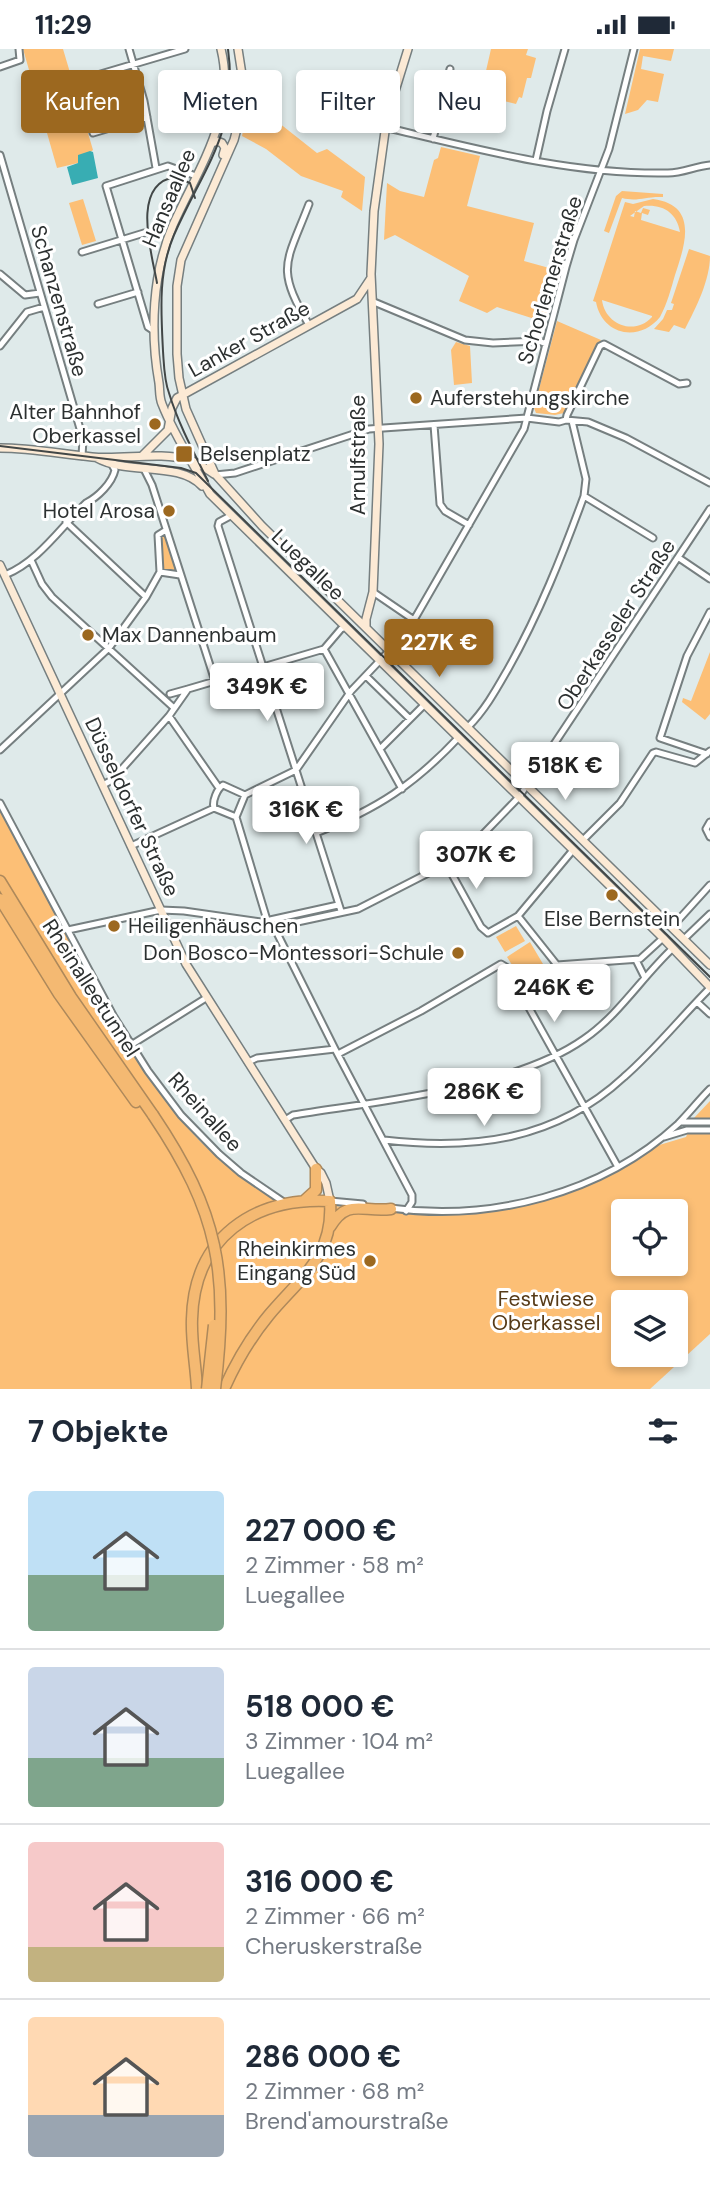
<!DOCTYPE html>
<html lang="de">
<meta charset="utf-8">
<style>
body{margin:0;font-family:"DM Sans",sans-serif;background:#f6f6f7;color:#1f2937;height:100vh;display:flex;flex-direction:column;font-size:26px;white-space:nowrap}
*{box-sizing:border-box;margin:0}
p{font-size:23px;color:#747a83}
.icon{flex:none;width:38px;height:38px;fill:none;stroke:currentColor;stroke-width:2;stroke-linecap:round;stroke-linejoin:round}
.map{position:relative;height:1340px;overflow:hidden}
.side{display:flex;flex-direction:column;background:#fff;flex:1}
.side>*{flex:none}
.top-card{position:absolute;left:21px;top:21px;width:668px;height:63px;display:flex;gap:14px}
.controls{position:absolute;left:611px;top:1150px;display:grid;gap:14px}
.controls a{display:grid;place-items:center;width:77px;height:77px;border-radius:7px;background:#fff;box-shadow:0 4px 10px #0003;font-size:35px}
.price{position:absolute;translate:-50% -60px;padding:0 16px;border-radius:7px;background:#fff;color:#222;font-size:23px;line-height:46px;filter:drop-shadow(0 2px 4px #0008)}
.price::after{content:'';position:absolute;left:50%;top:42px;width:21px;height:16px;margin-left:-10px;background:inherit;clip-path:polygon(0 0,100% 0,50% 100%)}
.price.selected{background:#9c681f;color:#fff}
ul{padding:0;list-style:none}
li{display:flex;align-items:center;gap:21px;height:175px;padding:0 28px}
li+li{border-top:2px solid #e0e1e3}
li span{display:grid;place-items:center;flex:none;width:196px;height:140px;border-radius:7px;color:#555}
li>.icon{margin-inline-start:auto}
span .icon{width:84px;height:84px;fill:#fffc;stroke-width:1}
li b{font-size:30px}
h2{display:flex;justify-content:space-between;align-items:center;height:84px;padding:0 28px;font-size:30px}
.pill{padding:0 24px;border-radius:7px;background:#fff;box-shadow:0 4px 10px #0003;font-size:24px;line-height:63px}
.pill.selected{background:#9c681f;color:#fff}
.status{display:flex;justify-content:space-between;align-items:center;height:49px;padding:0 35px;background:#fff;direction:ltr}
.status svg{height:19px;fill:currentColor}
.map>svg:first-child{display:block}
.green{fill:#fcbf76;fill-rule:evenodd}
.water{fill:#38adb3}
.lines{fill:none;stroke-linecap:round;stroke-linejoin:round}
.street-casing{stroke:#767f80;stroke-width:9}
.secondary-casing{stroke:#767f80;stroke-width:10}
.highway-casing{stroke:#ae895b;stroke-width:13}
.street{stroke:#fff;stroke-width:5}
.secondary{stroke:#fcead5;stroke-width:7}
.highway{stroke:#f4b972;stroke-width:10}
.tram{stroke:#424747;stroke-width:2}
.highway-bridge-casing{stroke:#ae895b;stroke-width:13;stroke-linecap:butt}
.highway-bridge{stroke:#f4b972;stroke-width:10}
.poi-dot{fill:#9c681f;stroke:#fff;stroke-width:2.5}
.labels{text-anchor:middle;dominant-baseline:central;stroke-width:6;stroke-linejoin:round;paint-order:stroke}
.street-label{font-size:21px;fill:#2c3030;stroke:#fff}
.poi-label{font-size:21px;fill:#2c3030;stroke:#fff;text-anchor:start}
.park-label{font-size:21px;fill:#563a17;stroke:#fff}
</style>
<div class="status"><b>11:29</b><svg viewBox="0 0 49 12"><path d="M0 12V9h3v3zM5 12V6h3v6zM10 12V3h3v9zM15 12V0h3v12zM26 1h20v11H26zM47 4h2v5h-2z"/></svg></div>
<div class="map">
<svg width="710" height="1340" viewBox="0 0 710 1340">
<rect width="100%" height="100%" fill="#dfeaea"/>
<path class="green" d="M23,0H63L93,101L78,114L57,119Z
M491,0H528L526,6L536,9L531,29H527L522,49L519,48L516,55L504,52L499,75L475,70Z
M640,0H674L671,12L643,7L641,20L664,25L658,53L647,51L638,61L625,65Z
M250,51L317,104L327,100L365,128L362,162L341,148L343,142L301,127L266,100L242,87Z
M441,98L480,107L467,157L534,174L524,212L560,222L544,273L497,258L487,264L459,252L469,227L395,186L384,191L387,134L400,142L424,148L434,111L438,109Z
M622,142L663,145V148C646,147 638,153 622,149L609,184L604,182L616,147Z
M83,150L96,192L82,196L69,154Z
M653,150C699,156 685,196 675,226C671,240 667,255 660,268C639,294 602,286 596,253L593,252L625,153L633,155ZM644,157C663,155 677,164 680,183L641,171L642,164L648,166L650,161L643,159L641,164L635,162L634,168L630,167ZM602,251L652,267V268C635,287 605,276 602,251Z
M689,200L710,207C710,231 696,259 685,280L674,276L669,283L654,280L663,270L667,261H672L674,255L671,254Z
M557,272L601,291L564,364L555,366L536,364L534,359Z
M456,293L470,297L472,334L454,336L451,301Z
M164,484L176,522L175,523L162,521L159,486Z
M710,603V665L705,671L682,653L683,649L691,652Z
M0,757C29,811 58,864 87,917C131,1000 175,1089 258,1138C278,1150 282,1157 306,1154L422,1166L494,1162L548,1148L618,1118L646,1100L686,1088L694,1069L710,1052V1285L650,1340H0ZM623,1162H676V1214H623ZM623,1253H676V1306H623Z
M516,877L525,892L505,903L496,888Z
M530,893L543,915L520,929L507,908Z"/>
<path class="water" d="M90,102L93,103L98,129L72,136L67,118L78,114V106Z"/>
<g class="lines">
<defs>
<path id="street" d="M129,0L144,52L156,119
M0,18L20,11L19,0
M77,32L185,0
M384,78C477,100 572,126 668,124C683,124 696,117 710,116
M93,84L147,68
M433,90L450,20
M0,106L83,390L82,407
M536,111L547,62L565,0
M309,155C286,215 275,218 309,276
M82,203L144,184
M0,225L25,246L40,244
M374,253L465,291L493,294L539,292L546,295
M98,255L138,243
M154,282L148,278L106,137L168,117L196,127
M0,297L27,263L44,258
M566,371L567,366L600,297L604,295L679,335L687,334
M572,372L586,430L584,447L653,489
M434,376L440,455L445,462L469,476
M144,420L152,436L215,632
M215,426L235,424L369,380L527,369L559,373L566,371L588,373L626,389L710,434
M232,466L219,473L218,477L341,862
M66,473L146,548
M679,509L710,530
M31,511L42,535L52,548L174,659
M160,523L158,486L166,481
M5,526C39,512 60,479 86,454C98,448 112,434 115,421L111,414
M373,543L414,571
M324,600L402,740
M366,627L410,670
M170,645L188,640
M169,667L219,739
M468,678C485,661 496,641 508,620C539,565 562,507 584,447
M380,700L425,655
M0,701L109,599L146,548L160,523L180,526
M707,705L660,689L687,607L710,563
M103,736L112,731L169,667L188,640L324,600L341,580L346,578
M223,736L245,746L236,768L214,759C212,752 217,740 223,736Z
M245,746L296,721L351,642L407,583L524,380L566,218L574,191L609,100L634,0
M0,754L114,968L148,1022L181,1066L219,1105L241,1124L285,1154
M236,768L267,871L274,878L335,1000L412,1146V1153L406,1162
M710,773L706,780L710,788
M316,784C377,760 414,736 459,688
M583,791L620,754L653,704L656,703L695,714L710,702
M131,797L214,759
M448,818L481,878L488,884L518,867L573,801
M518,867L557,916
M274,878L358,860L442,817H452L461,808L519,748L710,460
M672,878L710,836
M68,881L161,861L184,862L261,873L338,856
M684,890L710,865
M636,911L645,929
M518,939L557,916L640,910L663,889
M697,953L710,965
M131,996L206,949
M338,1005L421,962L501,915L506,918L518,939L618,1118
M248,1013L257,1009L335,1000
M285,1071L293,1066C379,1052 513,1040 584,990C619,966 642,928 673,899
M680,1073H710
M664,1088L687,1081H710
M384,1091C473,1101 555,1092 624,1028C655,1001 681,968 710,939
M330,1152L363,1155
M390,1159C491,1173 602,1145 678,1075C689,1064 699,1051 710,1040"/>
<path id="secondary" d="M221,0C237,66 199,118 173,176C152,225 150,283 159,334C160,341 159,348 162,355C174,386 194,416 210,445L663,889L710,938
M238,0L243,32L240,68L234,91L181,211L177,237V305L179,329L186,360L215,425L262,477L710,916
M212,94L217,92L222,94L225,99L223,106
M0,399C31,399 61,405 92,408C123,411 160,402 190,411C199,414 206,420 214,425
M142,407L168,381L172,359L177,349L357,250L371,229
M97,409C127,426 179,412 202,437
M0,516L186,915L316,1120L321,1124L326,1134L330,1152
M366,578V570L373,543L379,395L371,225L374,162L387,68L408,0"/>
<path id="highway" d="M0,832L71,948L153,1066
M0,850L59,945L136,1053
M305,1151L316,1141V1120
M330,1178C348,1148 363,1164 391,1160
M197,1340C196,1317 191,1293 192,1270C194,1188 254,1148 330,1152C334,1207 301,1228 269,1266C250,1289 236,1313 224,1340"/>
</defs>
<use href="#street" class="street-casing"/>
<use href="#secondary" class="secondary-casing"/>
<use href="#highway" class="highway-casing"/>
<use href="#street" class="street"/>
<use href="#secondary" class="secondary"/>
<use href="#highway" class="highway"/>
<path class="tram" d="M157,234C152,205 130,135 175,128L190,134L195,149
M0,397L181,419L196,424L710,928
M208,432C194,404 178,374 169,344C164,331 164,316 163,302C161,262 158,223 174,186C205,116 239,82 228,0"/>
<defs>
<path id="highway-bridge" d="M153,1066C219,1164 229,1224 215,1340
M207,1340L214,1276"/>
</defs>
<use href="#highway-bridge" class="highway-bridge-casing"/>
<use href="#highway-bridge" class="highway-bridge"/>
</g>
<g class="poi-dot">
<circle cx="416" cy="349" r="7"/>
<circle cx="155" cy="375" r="7"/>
<rect x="175" y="396" width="18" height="18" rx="3.5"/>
<circle cx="169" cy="462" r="7"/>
<circle cx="88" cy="586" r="7"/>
<circle cx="612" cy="846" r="7"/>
<circle cx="114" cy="877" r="7"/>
<circle cx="458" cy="904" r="7"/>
<circle cx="370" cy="1212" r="7"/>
</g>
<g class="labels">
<g class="street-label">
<text transform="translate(169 149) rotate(-67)">Hansaallee</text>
<text transform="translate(550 231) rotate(-73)">Schorlemerstraße</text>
<text transform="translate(59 252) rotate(74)">Schanzenstraße</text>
<text transform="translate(249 290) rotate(-29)">Lanker Straße</text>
<text transform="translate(358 406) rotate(-90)">Arnulfstraße</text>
<text transform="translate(308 516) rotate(44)">Luegallee</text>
<text transform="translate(616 576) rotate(-57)">Oberkasseler Straße</text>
<text transform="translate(132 758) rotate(65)">Düsseldorfer Straße</text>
<text transform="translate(91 939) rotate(57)">Rheinalleetunnel</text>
<text transform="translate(205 1063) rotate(48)">Rheinallee</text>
</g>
<g class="poi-label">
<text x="430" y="349">Auferstehungskirche</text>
<text x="141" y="363" text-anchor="end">Alter Bahnhof<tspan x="141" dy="24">Oberkassel</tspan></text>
<text x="200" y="405">Belsenplatz</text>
<text x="155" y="462" text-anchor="end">Hotel Arosa</text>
<text x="102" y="586">Max Dannenbaum</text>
<text x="612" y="870" text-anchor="middle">Else Bernstein</text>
<text x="128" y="877">Heiligenhäuschen</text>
<text x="444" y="904" text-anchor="end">Don Bosco-Montessori-Schule</text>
<text x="356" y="1200" text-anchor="end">Rheinkirmes<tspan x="356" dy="24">Eingang Süd</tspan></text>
</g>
<g class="park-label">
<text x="546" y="1250">Festwiese<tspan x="546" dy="24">Oberkassel</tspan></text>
</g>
</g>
</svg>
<div class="controls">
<a><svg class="icon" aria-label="locate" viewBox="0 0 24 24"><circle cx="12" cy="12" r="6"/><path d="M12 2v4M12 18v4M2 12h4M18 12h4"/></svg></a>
<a><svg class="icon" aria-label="layers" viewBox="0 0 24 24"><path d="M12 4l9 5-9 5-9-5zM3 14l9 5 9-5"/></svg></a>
</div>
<b class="price selected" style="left:439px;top:630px">227K €</b>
<b class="price" style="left:267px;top:674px">349K €</b>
<b class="price" style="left:565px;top:753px">518K €</b>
<b class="price" style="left:306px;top:797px">316K €</b>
<b class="price" style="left:476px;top:842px">307K €</b>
<b class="price" style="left:554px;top:975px">246K €</b>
<b class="price" style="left:484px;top:1079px">286K €</b>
<div class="top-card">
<a class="pill selected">Kaufen</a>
<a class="pill">Mieten</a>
<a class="pill">Filter</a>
<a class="pill">Neu</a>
</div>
</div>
<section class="side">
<h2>7 Objekte<svg class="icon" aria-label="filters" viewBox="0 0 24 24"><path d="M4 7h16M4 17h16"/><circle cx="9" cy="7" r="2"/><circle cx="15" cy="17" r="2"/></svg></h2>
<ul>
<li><span style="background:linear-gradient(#bfe0f5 60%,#7fa58c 0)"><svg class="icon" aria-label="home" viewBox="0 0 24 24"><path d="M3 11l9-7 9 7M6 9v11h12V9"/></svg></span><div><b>227 000 €</b><p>2 Zimmer · 58 m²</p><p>Luegallee</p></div></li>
<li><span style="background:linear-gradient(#c9d6e8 65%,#7fa58c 0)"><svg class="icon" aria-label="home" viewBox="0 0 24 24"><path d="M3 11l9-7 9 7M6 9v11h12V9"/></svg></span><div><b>518 000 €</b><p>3 Zimmer · 104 m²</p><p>Luegallee</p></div></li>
<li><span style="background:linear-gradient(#f6c9c9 75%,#c2b280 0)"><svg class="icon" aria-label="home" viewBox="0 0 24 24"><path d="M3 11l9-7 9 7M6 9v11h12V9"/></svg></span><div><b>316 000 €</b><p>2 Zimmer · 66 m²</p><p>Cheruskerstraße</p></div></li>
<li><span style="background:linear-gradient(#ffd9b3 70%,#9aa5b1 0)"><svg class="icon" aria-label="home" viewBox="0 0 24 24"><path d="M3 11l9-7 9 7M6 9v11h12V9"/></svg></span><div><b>286 000 €</b><p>2 Zimmer · 68 m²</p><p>Brend'amourstraße</p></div></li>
</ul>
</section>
